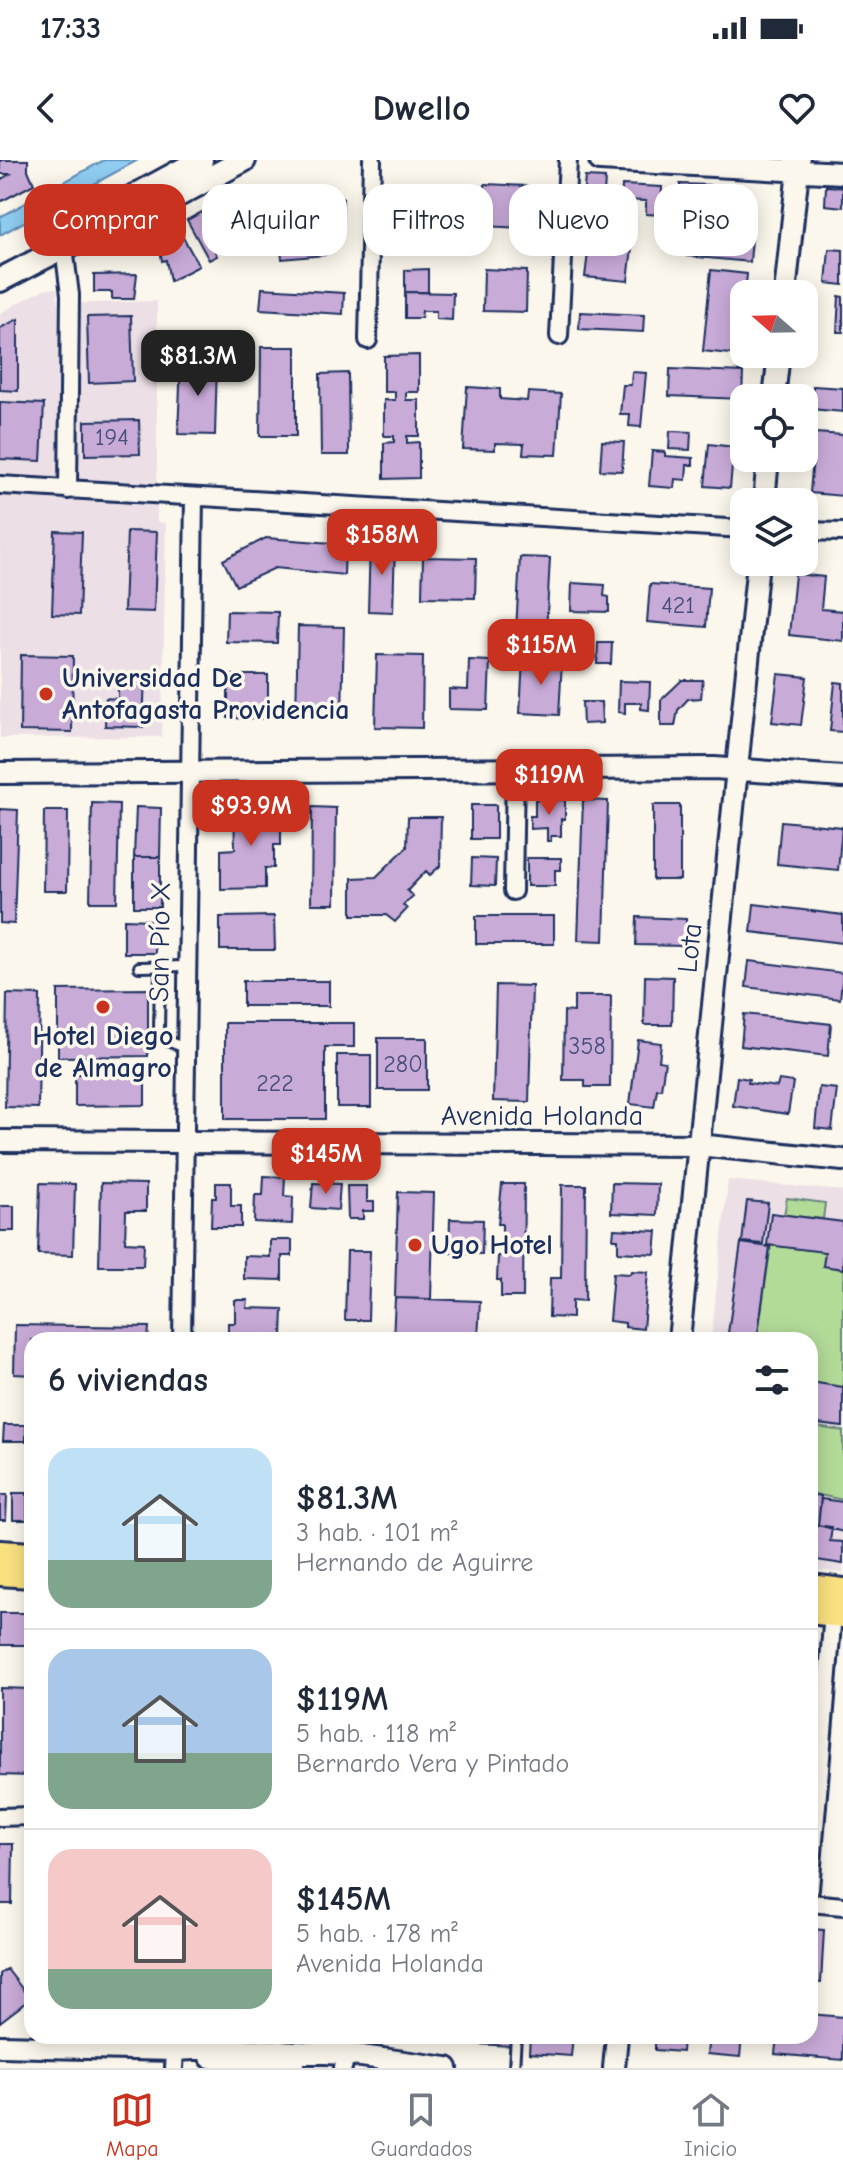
<!DOCTYPE html>
<html lang="es">
<meta charset="utf-8">
<style>
body{margin:0;font-family:"Comic Neue",sans-serif;background:#f6f6f7;color:#1f2937;height:100vh;display:flex;flex-direction:column;font-size:30px;white-space:nowrap}
*{box-sizing:border-box;margin:0}
p{font-size:26px;color:#747a83}
.icon{flex:none;width:44px;height:44px;fill:none;stroke:currentColor;stroke-width:2;stroke-linecap:round;stroke-linejoin:round}
.map{position:relative;flex:1;overflow:hidden}
.drawer{position:absolute;left:24px;top:1172px;width:794px;height:712px;display:flex;flex-direction:column;background:#fff;border-radius:24px;box-shadow:0 4px 20px #0003}
.drawer>*{flex:none}
.banner{position:absolute;left:24px;top:24px;width:796px;height:72px;display:flex;gap:16px}
.needle{width:52px;rotate:290deg}
.controls{position:absolute;left:730px;top:120px;display:grid;gap:16px}
.controls a{display:grid;place-items:center;width:88px;height:88px;border-radius:16px;background:#fff;box-shadow:0 4px 20px #0003;font-size:40px}
.price{position:absolute;translate:-50% -68px;padding:0 18px;border-radius:16px;background:#c8321e;color:#fff;font-size:26px;line-height:52px;filter:drop-shadow(0 2px 4px #0008)}
.price::after{content:'';position:absolute;left:50%;top:48px;width:24px;height:18px;margin-left:-12px;background:inherit;clip-path:polygon(0 0,100% 0,50% 100%)}
.price.selected{background:#222;color:#fff}
ul{padding:0;list-style:none}
li{display:flex;align-items:center;gap:24px;height:200px;padding:0 24px}
li+li{border-top:2px solid #e0e1e3}
li span{display:grid;place-items:center;flex:none;width:224px;height:160px;border-radius:24px;color:#555}
li>.icon{margin-inline-start:auto}
span .icon{width:96px;height:96px;fill:#fffc;stroke-width:1}
li b{font-size:34px}
h2{display:flex;justify-content:space-between;align-items:center;height:96px;padding:0 24px;font-size:34px}
.pill{padding:0 28px;border-radius:24px;background:#fff;box-shadow:0 4px 20px #0003;font-size:28px;line-height:72px}
.pill.selected{background:#c8321e;color:#fff}
.status{display:flex;justify-content:space-between;align-items:center;height:56px;padding:0 40px;background:#fff;direction:ltr}
.status svg{height:22px;fill:currentColor}
header{display:flex;justify-content:space-between;align-items:center;height:104px;padding:0 24px;background:#fff;font-size:36px;font-weight:700}
.tab-bar{display:flex;justify-content:space-around;align-items:center;height:112px;border-top:2px solid #e0e1e3;background:#fff;font-size:22px;color:#747a83}
.tab-bar a{display:grid;justify-items:center;gap:4px}
.tab-bar .selected{color:#c8321e}
.map>svg:first-child{display:block}
.built{fill:#ece0e6}
.green{fill:#b3db98;stroke:#67857b;stroke-width:2}
.water{fill:#8fccf0;stroke:#618db6;stroke-width:2}
.building{fill:#c9abd8;stroke:#1b2f5e;stroke-width:2}
.lines{fill:none;stroke-linecap:round;stroke-linejoin:round}
.service-casing{stroke:#1b2f5e;stroke-width:14}
.minor-casing{stroke:#1b2f5e;stroke-width:22}
.tertiary-casing{stroke:#1b2f5e;stroke-width:26}
.secondary-casing{stroke:#1b2f5e;stroke-width:28}
.primary-casing{stroke:#1b2f5e;stroke-width:32}
.service{stroke:#fbf7ec;stroke-width:8}
.minor{stroke:#fbf7ec;stroke-width:16}
.tertiary{stroke:#fbf7ec;stroke-width:20}
.secondary{stroke:#fbf7ec;stroke-width:22}
.primary{stroke:#fae180;stroke-width:26}
.poi-dot{fill:#c8321e;stroke:#fbf7ec;stroke-width:3}
.labels{text-anchor:middle;dominant-baseline:central;stroke-width:7;stroke-linejoin:round;paint-order:stroke}
.number-label{font-size:24px;fill:#464e7c}
.poi-label{font-size:28px;font-weight:bold;fill:#1b2f5e;stroke:#fbf7ec;text-anchor:start}
.street-label{font-size:28px;fill:#1b2f5e;stroke:#fbf7ec}
</style>
<div class="status"><b>17:33</b><svg viewBox="0 0 49 12"><path d="M0 12V9h3v3zM5 12V6h3v6zM10 12V3h3v9zM15 12V0h3v12zM26 1h20v11H26zM47 4h2v5h-2z"/></svg></div>
<header><svg class="icon" aria-label="back" viewBox="0 0 24 24"><path d="M15 5l-7 7 7 7"/></svg>Dwello<svg class="icon" aria-label="heart" viewBox="0 0 24 24"><path d="M12 20l-8-8c-3-5 5-10 8-4 3-6 11-1 8 4z"/></svg></header>
<div class="map">
<svg width="843" height="1908" viewBox="0 0 843 1908">
<rect width="100%" height="100%" fill="#fbf7ec"/>
<filter id="ink" filterUnits="userSpaceOnUse"><feTurbulence type="fractalNoise" baseFrequency=".0125" numOctaves="2"/><feDisplacementMap in="SourceGraphic" scale="16" xChannelSelector="R" yChannelSelector="G"/><feConvolveMatrix kernelMatrix="1 2 1 2 8 2 1 2 1" color-interpolation-filters="sRGB"/></filter>
<g filter="url(#ink)">
<path class="built" d="M57,128L58,144L157,141V362L166,363L162,577L0,578V153L44,129Z
M728,1020L843,1031V1413L810,1409V1180H711Z"/>
<path class="green" d="M787,1038L825,1043L823,1059L784,1055Z
M771,1085L825,1092L824,1106L843,1109V1227L810,1222V1180H757Z
M810,1266L843,1271V1340L810,1333Z"/>
<path class="water" d="M104,0H138L0,75V57Z"/>
<path class="building" d="M0,0H28V10L34,24L0,42V20L10,14H0Z
M585,17L605,18L603,51L582,50Z
M392,24L446,25V30L442,29V39H445L442,66H429V59L419,58L418,78L391,77Z
M485,24L528,26L526,68L483,66Z
M680,24L709,25L708,45L680,44Z
M622,25L662,27L661,55L646,54V41L621,40Z
M826,26L843,27V47L825,45Z
M288,29L331,31L343,38L341,81L325,95L282,99L276,43L280,33Z
M232,36L244,58L236,63L246,81L236,87L231,79L214,89L217,96L209,100L187,60Z
M690,62L753,68L750,102L687,96Z
M183,77L199,106L170,121L166,100L162,101L160,89Z
M589,84L632,88L628,121L585,117Z
M829,89L843,90V125L826,123Z
M428,109V132H405V110Z
M484,109L527,111L526,152L483,151Z
M711,110L747,114L739,195L703,191Z
M137,114L134,139H112V132H94V115Z
M262,128L344,133L343,154L260,149Z
M405,132L453,133L452,160L436,159V151H422L421,158H405Z
M839,136L843,137V172H837Z
M580,152L644,155L643,172L579,169Z
M131,156L133,221L89,223L87,157Z
M18,159V231L0,230V168Z
M261,187H296V276H260Z
M419,195V232H406V240H419V276H407V283L419,282V318L384,319V283L394,282V276H384V240H395V232H384V196Z
M181,201L217,203L215,275L178,274Z
M670,209L743,212L742,239L669,236Z
M632,212L646,213L641,267L629,266L630,254H620L623,225H631Z
M348,213L349,295H321L320,214Z
M813,226L843,228V252L811,249Z
M467,227L500,229V239L527,241L528,232L561,234L557,295L523,294L524,284L495,283V290L463,289Z
M0,242L44,244L41,301L0,299Z
M139,260L140,294L85,295V261Z
M670,271L691,272L690,290L669,289Z
M815,273L843,275V336L810,333Z
M602,281L624,282L622,311L600,310Z
M709,284L734,287L730,328L705,326Z
M652,291L665,292V296L693,298V305H687L686,320L675,319L674,328L649,326Z
M55,371L82,372L79,455L52,454Z
M127,371L157,372L154,452L124,451Z
M266,378L345,384L344,415L275,408L236,426L223,400Z
M370,383H395L393,452L368,451Z
M423,397L476,398L475,438L422,437Z
M520,397L550,398L546,472L516,471Z
M795,414L824,417L821,449L843,451V481L789,475Z
M572,423L605,425L604,436L609,437V452L571,451Z
M650,424L709,428L706,467L647,462Z
M227,451L278,452L277,483L226,482Z
M298,466L344,467L342,556L296,555Z
M598,483H612L611,504H597Z
M21,495L73,496L72,572L20,571Z
M377,495L423,496L422,568L375,567Z
M523,499L562,501L559,555L520,553Z
M469,500L490,501L488,550L449,549V529L468,530Z
M778,514L807,517L801,565L772,562Z
M228,515H268V559L228,558Z
M118,516H145L143,567L105,566L106,538L118,539Z
M682,520H703L701,538L688,539L678,550L675,566H661V540Z
M619,521L650,522L649,550L641,549V543H625V553L618,552Z
M835,522L843,523V572L830,571Z
M582,542H601L602,563L583,564Z
M535,640H565V659H561V676H551V681H547V668L530,669V656H535Z
M583,640L608,641L604,781L578,780Z
M92,643L119,644L117,742H90Z
M273,645V659H281V685H274V708H265V728L221,729V690L235,689L234,646Z
M471,645H496V679H471Z
M653,645H680V720H653Z
M136,647L161,648L160,697H134Z
M312,647L336,648L335,744H311Z
M0,649L18,650L14,764L0,763Z
M44,651H68L67,731H43Z
M408,657H441L440,706L430,715L426,711L407,731L413,736L403,745L407,749L395,762L386,755H352V718L376,717L407,687Z
M781,661L842,667L838,710L777,704Z
M134,697H160V747H134Z
M472,698L496,699L495,726L471,725Z
M527,698H561V710H555V726H527Z
M754,744L843,755V783L751,772Z
M274,756L275,790H220V757Z
M476,756H554V784H476Z
M637,757L686,759L685,786L636,785Z
M124,759L152,760V771H155V793H124Z
M749,801L843,813L840,839L746,827Z
M645,816L673,817L672,865H644Z
M243,821H329V846H243Z
M496,825L532,826L529,942L493,941Z
M148,829V896L58,897V830Z
M7,834L40,835L38,948L5,947Z
M574,836H611L610,927H585V920H563L564,851L574,852Z
M744,854L831,864L828,896L741,886Z
M225,863H354V887H325V959H225Z
M378,878H427V930H378Z
M638,880L661,883L659,901L665,902L661,929H657L654,947L630,944Z
M337,895H371V947H337Z
M75,914H145V945L75,946Z
M737,917L749,919L748,923L777,927L779,920L793,922L788,954L733,946Z
M819,927L837,929L832,970L815,968Z
M264,1016L285,1017L284,1036L293,1037L292,1064L254,1062L255,1035H263Z
M40,1023L75,1024L73,1095L38,1094Z
M101,1023L146,1024V1051H126L125,1082L144,1083L143,1106H99Z
M216,1023H231V1046H241V1067H211L212,1038H216Z
M313,1023L340,1024L338,1050L311,1048Z
M612,1023L658,1024L657,1055L611,1053Z
M502,1024H524L523,1137H501V1120H497L498,1096H502V1064H498Z
M562,1025H586L585,1141L572,1140V1158L549,1157L550,1118H561Z
M347,1026H367V1042H374V1051H363V1059H348Z
M398,1032L434,1033L431,1139L395,1138Z
M747,1041L768,1043L763,1084L742,1082Z
M0,1046H14V1071H0Z
M771,1053L843,1062V1109L823,1106L825,1092L767,1085Z
M450,1059L483,1060L482,1094L449,1093Z
M614,1069L657,1071L655,1094L618,1092V1079H613Z
M270,1080H292V1096H282V1120L244,1119V1096L270,1097Z
M741,1083L770,1087L757,1180H727Z
M347,1091H370L368,1160H345Z
M631,1111L648,1112L643,1169L625,1167V1163L609,1161L613,1113L630,1114Z
M395,1138L480,1141L478,1180H393Z
M235,1140H248L247,1148L283,1149L282,1176L228,1174V1163H235Z
M15,1165L149,1167L148,1180H32V1215L14,1214Z
M810,1222L843,1227V1267L810,1263Z
M4,1265H26V1281H3Z
M13,1333H27V1360H13Z
M810,1334L821,1336L818,1365L810,1364Z
M0,1335H7L6,1360H0Z
M821,1339L843,1342V1372L818,1365Z
M810,1364L832,1367L830,1381L843,1382V1404L810,1399Z
M0,1453H32V1485H0Z
M0,1528L32,1529V1616L0,1615Z
M0,1684H13L12,1744H0Z
M810,1769L824,1770L821,1823L810,1822Z
M7,1809L30,1839L0,1862V1814Z
M810,1854L843,1857V1900L775,1894L777,1876H810Z
M461,1876H511V1886L460,1883Z
M530,1876H573L571,1896L529,1893Z
M655,1876H683L682,1892L655,1890Z
M709,1876H742L740,1897L707,1894Z"/>
<g class="lines">
<defs>
<path id="service" d="M139,807L186,806
M160,808L159,871L165,880L185,888
M514,1908L516,1876"/>
<path id="minor" d="M64,87L70,135L68,330
M559,176L568,0
M368,180L372,0
M0,325L744,369
M804,371L843,372
M513,731L515,610
M182,1180L194,337
M0,1657L32,1656
M810,1729L833,1453
M810,1743L843,1746
M174,1908L175,1890
M343,1908L350,1876"/>
<path id="tertiary" d="M600,0L843,13
M785,134L799,0
M774,238L779,194
M764,342L768,298
M0,613L714,608L843,617
M0,981L698,985L843,1000
M679,1180L758,402
M0,1886L175,1890L214,1888L347,1894L447,1908
M210,1897L237,1903L294,1908
M614,1908L617,1876"/>
<path id="secondary" d="M73,79L107,51L201,0
M0,120L64,87L105,74L244,0"/>
<path id="primary" d="M0,1394L32,1396
M0,1412L32,1414
M810,1428L843,1432
M810,1450L843,1454"/>
</defs>
<use href="#service" class="service-casing"/>
<use href="#minor" class="minor-casing"/>
<use href="#tertiary" class="tertiary-casing"/>
<use href="#secondary" class="secondary-casing"/>
<use href="#primary" class="primary-casing"/>
<use href="#service" class="service"/>
<use href="#minor" class="minor"/>
<use href="#tertiary" class="tertiary"/>
<use href="#secondary" class="secondary"/>
<use href="#primary" class="primary"/>
</g>
</g>
<g class="poi-dot">
<circle cx="46" cy="534" r="8"/>
<circle cx="103" cy="847" r="8"/>
<circle cx="415" cy="1085" r="8"/>
</g>
<g class="labels">
<g class="number-label">
<text x="112" y="277">194</text>
<text x="678" y="445">421</text>
<text x="587" y="886">358</text>
<text x="403" y="904">280</text>
<text x="275" y="923">222</text>
</g>
<g class="poi-label">
<text x="62" y="518">Universidad De<tspan x="62" dy="32">Antofagasta Providencia</tspan></text>
<text x="103" y="876" text-anchor="middle">Hotel Diego<tspan x="103" dy="32">de Almagro</tspan></text>
<text x="431" y="1085">Ugo Hotel</text>
</g>
<g class="street-label">
<text transform="translate(160 782) rotate(-89)">San Pío X</text>
<text transform="translate(690 788) rotate(-84)">Lota</text>
<text x="542" y="956">Avenida Holanda</text>
</g>
</g>
</svg>
<div class="controls">
<a><svg class="needle" viewBox="-14 -14 28 28"><path d="M0-13l5 13h-10z" fill="#e53935"/><path d="M0 13l5-13h-10z" fill="#747a83"/></svg></a>
<a><svg class="icon" aria-label="locate" viewBox="0 0 24 24"><circle cx="12" cy="12" r="6"/><path d="M12 2v4M12 18v4M2 12h4M18 12h4"/></svg></a>
<a><svg class="icon" aria-label="layers" viewBox="0 0 24 24"><path d="M12 4l9 5-9 5-9-5zM3 14l9 5 9-5"/></svg></a>
</div>
<b class="price selected" style="left:198px;top:238px">$81.3M</b>
<b class="price" style="left:382px;top:417px">$158M</b>
<b class="price" style="left:541px;top:527px">$115M</b>
<b class="price" style="left:549px;top:657px">$119M</b>
<b class="price" style="left:251px;top:688px">$93.9M</b>
<b class="price" style="left:326px;top:1036px">$145M</b>
<div class="banner">
<a class="pill selected">Comprar</a>
<a class="pill">Alquilar</a>
<a class="pill">Filtros</a>
<a class="pill">Nuevo</a>
<a class="pill">Piso</a>
</div>
<section class="drawer">
<h2>6 viviendas<svg class="icon" aria-label="filters" viewBox="0 0 24 24"><path d="M4 7h16M4 17h16"/><circle cx="9" cy="7" r="2"/><circle cx="15" cy="17" r="2"/></svg></h2>
<ul>
<li><span style="background:linear-gradient(#bfe0f5 70%,#7fa58c 0)"><svg class="icon" aria-label="home" viewBox="0 0 24 24"><path d="M3 11l9-7 9 7M6 9v11h12V9"/></svg></span><div><b>$81.3M</b><p>3 hab. · 101 m²</p><p>Hernando de Aguirre</p></div></li>
<li><span style="background:linear-gradient(#a9c7e8 65%,#7fa58c 0)"><svg class="icon" aria-label="home" viewBox="0 0 24 24"><path d="M3 11l9-7 9 7M6 9v11h12V9"/></svg></span><div><b>$119M</b><p>5 hab. · 118 m²</p><p>Bernardo Vera y Pintado</p></div></li>
<li><span style="background:linear-gradient(#f6c9c9 75%,#7fa58c 0)"><svg class="icon" aria-label="home" viewBox="0 0 24 24"><path d="M3 11l9-7 9 7M6 9v11h12V9"/></svg></span><div><b>$145M</b><p>5 hab. · 178 m²</p><p>Avenida Holanda</p></div></li>
</ul>
</section>
</div>
<nav class="tab-bar">
<a class="selected"><svg class="icon" aria-label="map" viewBox="0 0 24 24"><path d="M3 6l6-2 6 2 6-2v14l-6 2-6-2-6 2zM9 4v14M15 6v14"/></svg>Mapa</a>
<a><svg class="icon" aria-label="saved" viewBox="0 0 24 24"><path d="M7 4h10v16l-5-4-5 4z"/></svg>Guardados</a>
<a><svg class="icon" aria-label="home" viewBox="0 0 24 24"><path d="M3 11l9-7 9 7M6 9v11h12V9"/></svg>Inicio</a>
</nav>
